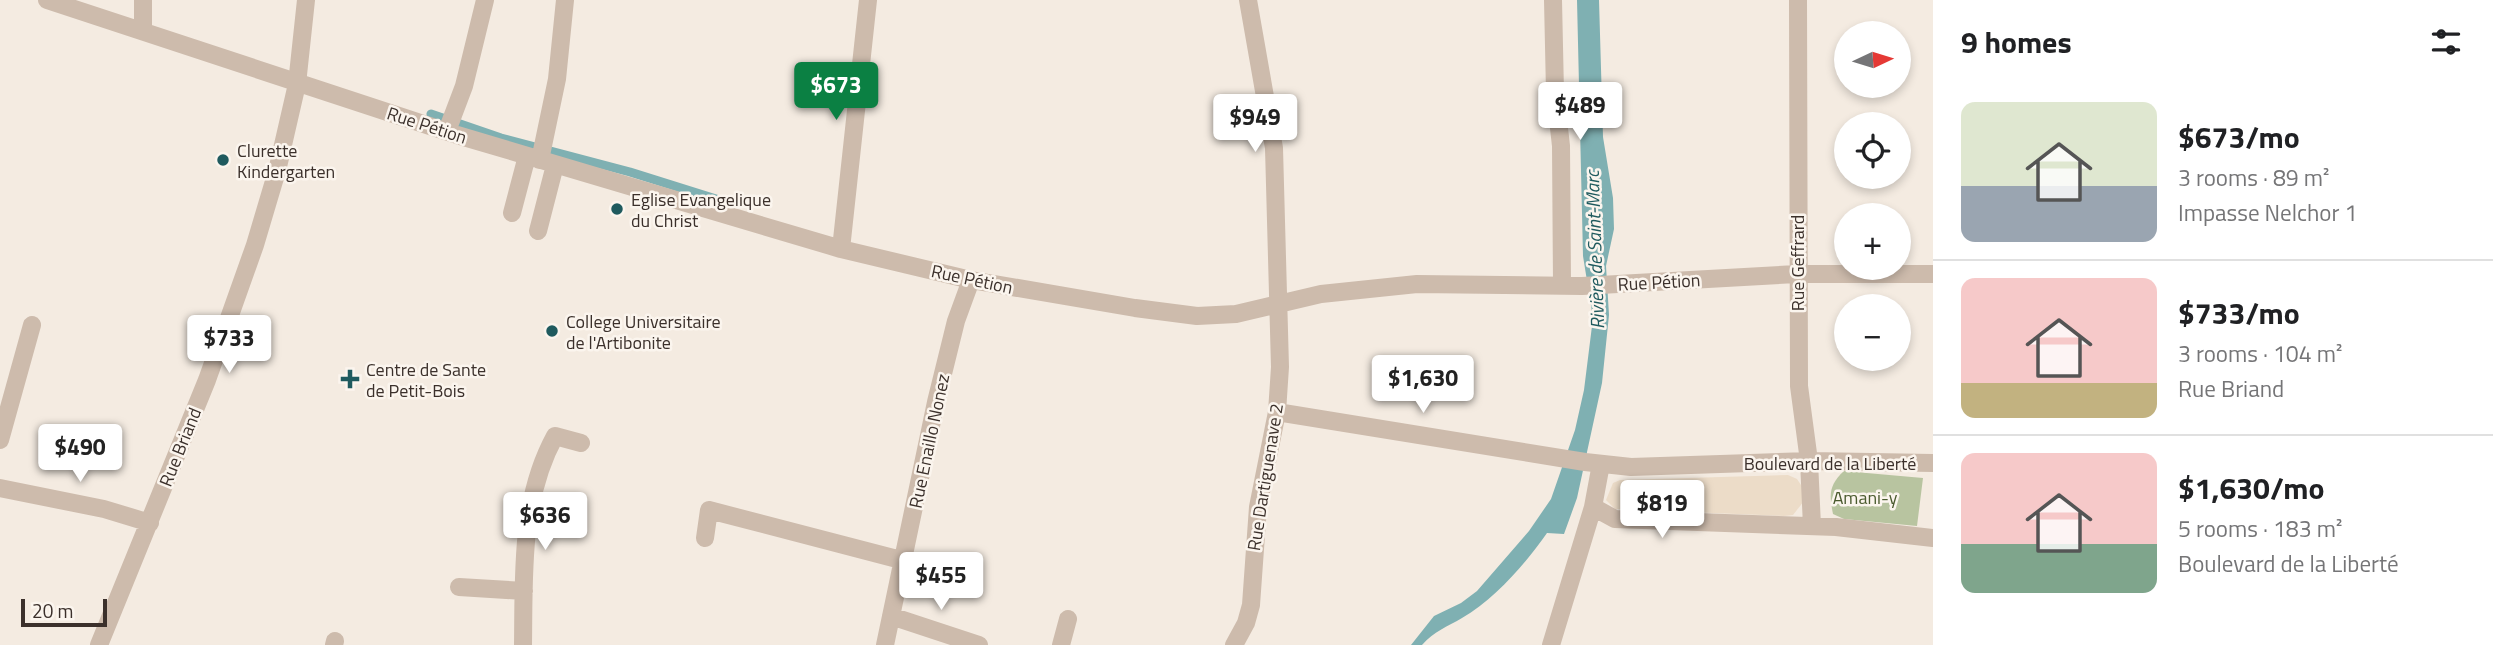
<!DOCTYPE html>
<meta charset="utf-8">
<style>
body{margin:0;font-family:"Titillium Web",sans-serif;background:#f2f2f2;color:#202124;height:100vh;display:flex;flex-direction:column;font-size:26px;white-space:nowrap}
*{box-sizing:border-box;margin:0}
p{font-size:23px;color:#757577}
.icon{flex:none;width:38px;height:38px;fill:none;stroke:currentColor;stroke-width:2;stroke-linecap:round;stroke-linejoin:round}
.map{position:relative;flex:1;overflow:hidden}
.side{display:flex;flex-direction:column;background:#fff;width:560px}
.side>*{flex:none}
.needle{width:46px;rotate:86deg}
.buttons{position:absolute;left:1834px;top:21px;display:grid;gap:14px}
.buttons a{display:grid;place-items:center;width:77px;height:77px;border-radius:50%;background:#fff;box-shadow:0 4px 10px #0003;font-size:35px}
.scale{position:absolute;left:21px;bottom:18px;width:86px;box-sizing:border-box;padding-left:7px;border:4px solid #3b302b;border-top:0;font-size:19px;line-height:24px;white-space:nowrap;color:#3b302b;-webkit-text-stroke:5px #fbf5ee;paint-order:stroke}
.price{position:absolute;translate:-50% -60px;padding:0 16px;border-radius:7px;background:#fff;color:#222;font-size:23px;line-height:46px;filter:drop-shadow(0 2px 4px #0008)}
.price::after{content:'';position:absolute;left:50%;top:42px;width:21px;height:16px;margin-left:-10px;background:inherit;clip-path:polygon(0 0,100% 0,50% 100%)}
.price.current{background:#0b8043;color:#fff}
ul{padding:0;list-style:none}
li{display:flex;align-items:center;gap:21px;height:175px;padding:0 28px}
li+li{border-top:2px solid #e0e0e0}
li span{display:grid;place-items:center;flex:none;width:196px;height:140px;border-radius:14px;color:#555}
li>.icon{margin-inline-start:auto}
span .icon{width:84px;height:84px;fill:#fffc;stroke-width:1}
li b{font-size:30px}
h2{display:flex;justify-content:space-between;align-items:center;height:84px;padding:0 28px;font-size:30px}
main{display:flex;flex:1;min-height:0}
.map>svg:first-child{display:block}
.green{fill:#b8c4a0}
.plaza{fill:#ecdcc8}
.water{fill:#7fb0b2}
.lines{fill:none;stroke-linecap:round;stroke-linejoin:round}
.stream{stroke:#7fb0b2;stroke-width:9}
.minor{stroke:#cdbbac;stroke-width:18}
.poi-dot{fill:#1f5a5e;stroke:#fbf5ee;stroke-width:2.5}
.labels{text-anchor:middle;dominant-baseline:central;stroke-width:5;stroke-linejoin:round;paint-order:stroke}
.street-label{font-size:18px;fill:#3b302b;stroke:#fbf5ee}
.poi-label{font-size:18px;fill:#3b302b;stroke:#fbf5ee;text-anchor:start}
.park-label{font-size:18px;fill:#4a5a2e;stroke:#fbf5ee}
.water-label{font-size:19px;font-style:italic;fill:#1f5a5e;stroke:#fbf5ee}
</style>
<main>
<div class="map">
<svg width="1933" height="645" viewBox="0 0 1933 645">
<rect width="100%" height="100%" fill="#f4ebe1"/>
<path class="green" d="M1844,471L1923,478L1917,526L1844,519L1833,514C1829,494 1829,485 1844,471Z"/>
<path class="plaza" d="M1788,475L1797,479L1805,491L1804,501L1793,515L1784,516L1615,509L1606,500L1613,483L1620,480Z"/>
<path class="water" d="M1577,0H1599L1603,137L1613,198L1614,229L1606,266L1609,315L1602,383L1577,498L1564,534L1547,533C1525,564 1496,598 1462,618C1447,627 1434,631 1422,645H1411L1434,616L1461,603L1477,591L1529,531L1551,499L1575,430L1584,390L1593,318L1583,256Z"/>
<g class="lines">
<path class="stream" d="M431,114L501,138L630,172L716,199"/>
<path class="minor" d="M47,0L457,135L841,249L971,280L1135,308L1197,316L1236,314L1321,294L1417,284L1582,286L1796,274H1933
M143,0V30
M1553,0L1555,92L1561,146L1562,284
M1798,0L1799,386L1809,461L1812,526
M447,131L464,86L485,0
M540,160L557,79L565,0
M512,213L527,156
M538,231L555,165
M841,249L868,0
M1277,412L1585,462L1631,467L1809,461L1933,463
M0,440L32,325
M1601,464L1593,507L1615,519L1836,527L1933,538
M0,488L104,509L150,523
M705,538L709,510L901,560
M459,587L524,591
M891,616L979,645
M99,645L207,380L255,245L277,171L297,84L306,0
M334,645L335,641
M523,645C524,574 520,500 555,436L581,443
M885,645L936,402L956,321L971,280
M1061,645L1068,619
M1234,645L1246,623L1251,605L1258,507L1277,412L1280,367L1274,148L1248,0
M1551,645L1593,507"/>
</g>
<g class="poi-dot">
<circle cx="223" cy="160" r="7"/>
<circle cx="617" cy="209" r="7"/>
<circle cx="552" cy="331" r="7"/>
<path d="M346.5 368.5h7v7h7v7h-7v7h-7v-7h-7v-7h7z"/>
</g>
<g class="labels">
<g class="street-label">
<text transform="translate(427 125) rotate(18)">Rue Pétion</text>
<text transform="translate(1797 263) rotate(-90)">Rue Geffrard</text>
<text transform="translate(972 279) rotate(12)">Rue Pétion</text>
<text transform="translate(1659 282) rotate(-3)">Rue Pétion</text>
<text transform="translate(929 441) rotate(-78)">Rue Enaillo Nonez</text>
<text transform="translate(180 447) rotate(-68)">Rue Briand</text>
<text x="1830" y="463">Boulevard de la Liberté</text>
<text transform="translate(1265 477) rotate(-81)">Rue Dartiguenave 2</text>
</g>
<g class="poi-label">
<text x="237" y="150">Clurette<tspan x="237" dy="21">Kindergarten</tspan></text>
<text x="631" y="199">Eglise Evangelique<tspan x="631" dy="21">du Christ</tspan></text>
<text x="566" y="321">College Universitaire<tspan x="566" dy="21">de l'Artibonite</tspan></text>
<text x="366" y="369">Centre de Sante<tspan x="366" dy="21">de Petit-Bois</tspan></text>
</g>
<g class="park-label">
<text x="1865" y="497">Amani-y</text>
</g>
<g class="water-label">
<text transform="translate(1594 250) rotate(-92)">Rivière de Saint-Marc</text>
</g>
</g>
</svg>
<div class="buttons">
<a><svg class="needle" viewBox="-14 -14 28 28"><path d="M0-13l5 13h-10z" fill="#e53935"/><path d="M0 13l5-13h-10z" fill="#757577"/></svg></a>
<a><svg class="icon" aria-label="locate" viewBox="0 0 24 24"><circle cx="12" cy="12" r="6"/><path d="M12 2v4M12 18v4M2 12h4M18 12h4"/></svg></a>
<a>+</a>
<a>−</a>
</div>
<div class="scale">20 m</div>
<b class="price current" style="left:836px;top:122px">$673</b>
<b class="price" style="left:1580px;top:142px">$489</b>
<b class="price" style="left:1255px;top:154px">$949</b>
<b class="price" style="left:229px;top:375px">$733</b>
<b class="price" style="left:1423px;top:415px">$1,630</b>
<b class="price" style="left:80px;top:484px">$490</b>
<b class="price" style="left:1662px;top:540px">$819</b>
<b class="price" style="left:545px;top:552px">$636</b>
<b class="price" style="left:941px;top:612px">$455</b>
</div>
<section class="side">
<h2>9 homes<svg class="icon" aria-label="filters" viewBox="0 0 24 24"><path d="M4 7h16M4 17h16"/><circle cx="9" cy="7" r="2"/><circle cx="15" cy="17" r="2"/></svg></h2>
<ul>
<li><span style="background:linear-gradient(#dfe7d0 60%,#9aa5b1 0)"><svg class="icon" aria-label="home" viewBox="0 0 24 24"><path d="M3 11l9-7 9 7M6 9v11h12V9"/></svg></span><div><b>$673/mo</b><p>3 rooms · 89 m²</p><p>Impasse Nelchor 1</p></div></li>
<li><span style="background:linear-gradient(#f6c9c9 75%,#c2b280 0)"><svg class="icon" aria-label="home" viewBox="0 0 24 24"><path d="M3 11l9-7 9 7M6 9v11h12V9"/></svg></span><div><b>$733/mo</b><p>3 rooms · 104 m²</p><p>Rue Briand</p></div></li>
<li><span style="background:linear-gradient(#f6c9c9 65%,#7fa58c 0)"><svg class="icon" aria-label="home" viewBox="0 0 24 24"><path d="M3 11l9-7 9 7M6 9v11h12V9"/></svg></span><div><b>$1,630/mo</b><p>5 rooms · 183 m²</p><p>Boulevard de la Liberté</p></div></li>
</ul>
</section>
</main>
